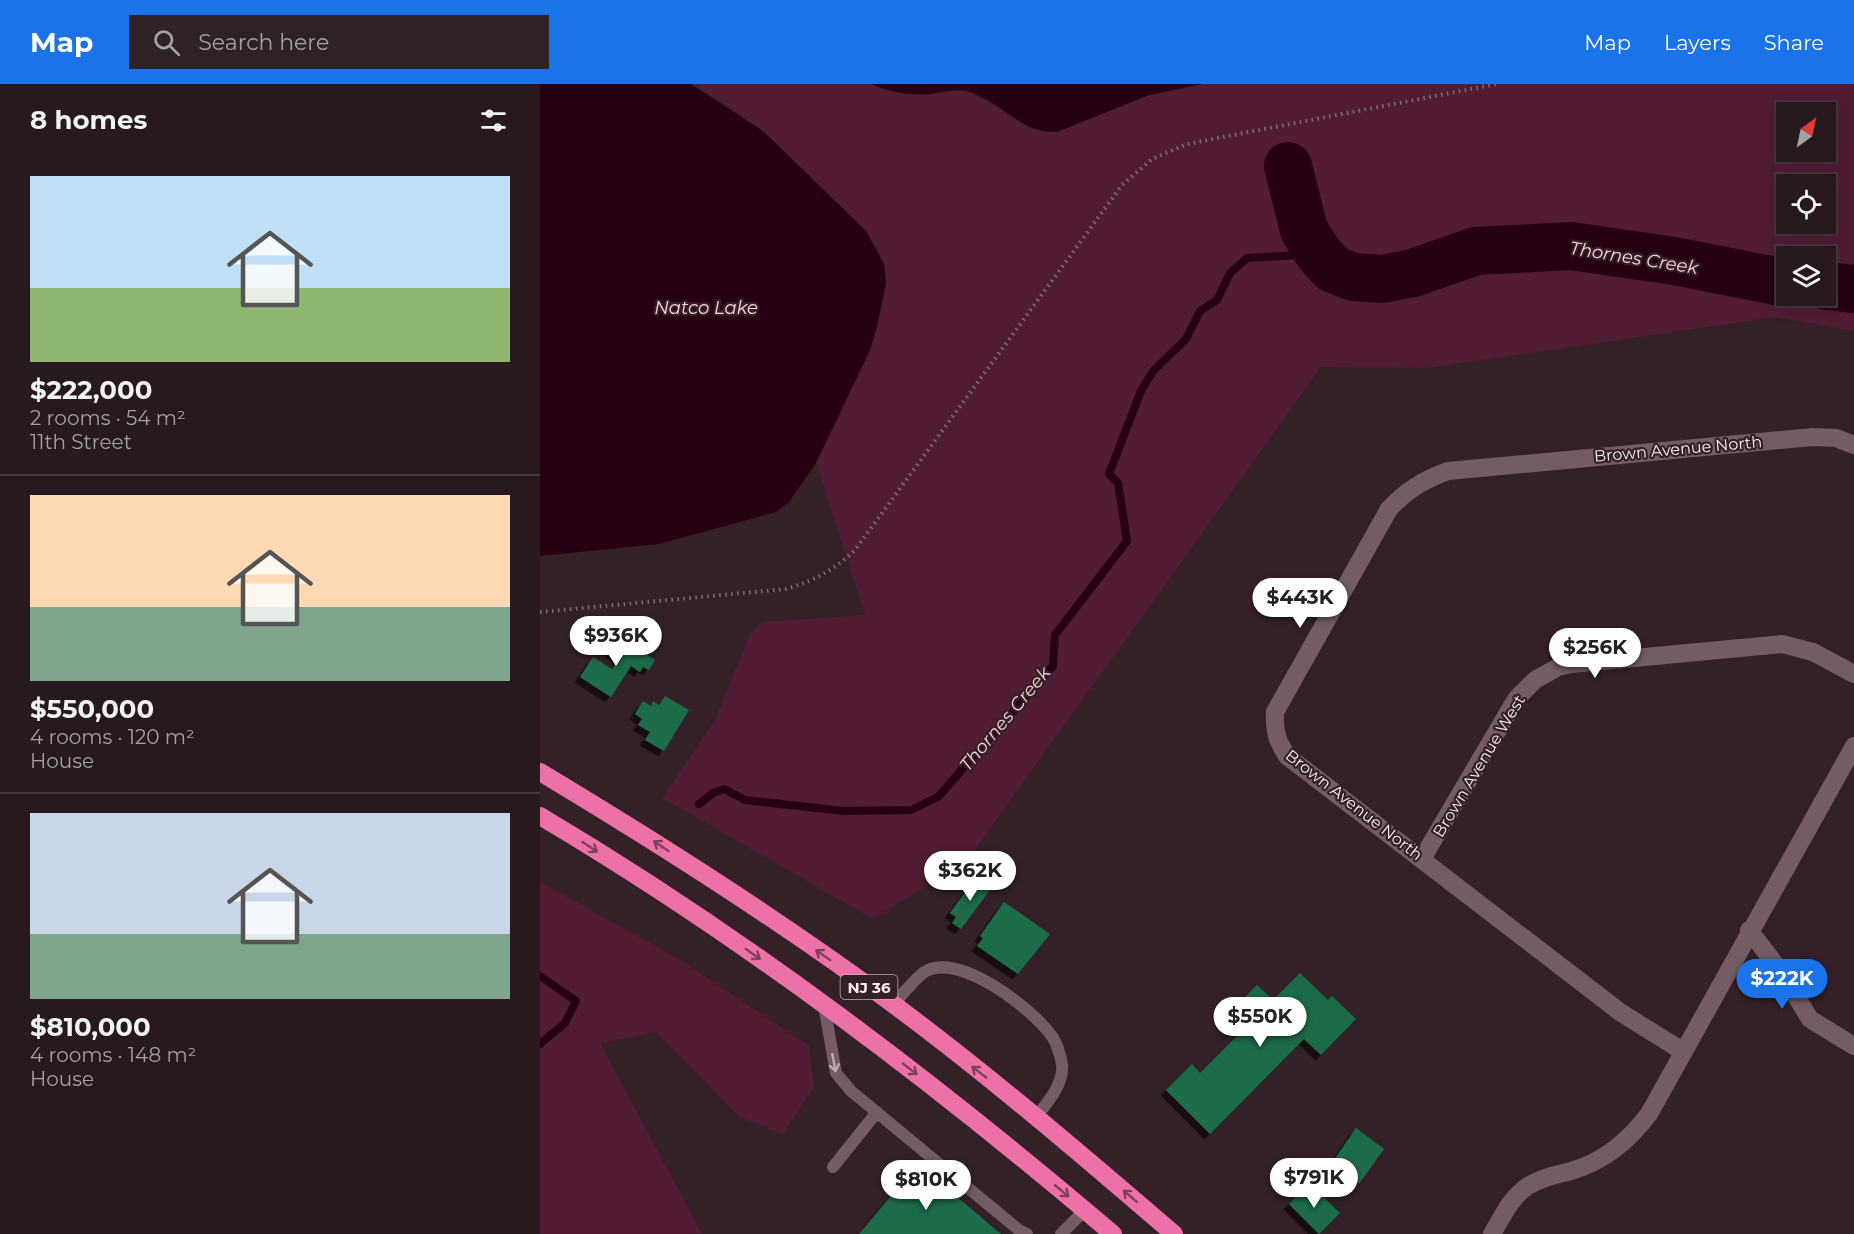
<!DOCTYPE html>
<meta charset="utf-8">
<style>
body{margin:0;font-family:Montserrat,sans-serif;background:#2f2227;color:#f1f3f6;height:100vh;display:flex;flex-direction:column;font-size:22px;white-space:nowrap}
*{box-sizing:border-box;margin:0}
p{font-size:20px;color:#a4a0a4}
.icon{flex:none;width:33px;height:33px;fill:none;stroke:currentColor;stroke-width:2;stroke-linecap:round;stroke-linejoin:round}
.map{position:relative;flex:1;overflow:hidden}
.sheet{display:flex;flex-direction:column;background:#27191e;width:540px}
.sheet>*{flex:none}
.needle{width:39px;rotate:33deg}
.controls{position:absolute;left:1236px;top:18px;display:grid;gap:12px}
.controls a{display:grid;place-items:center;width:60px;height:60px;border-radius:0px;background:#27191e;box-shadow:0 3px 15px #0003,0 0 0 2px #43383c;font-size:30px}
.price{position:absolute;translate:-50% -51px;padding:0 14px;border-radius:21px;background:#fff;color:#222;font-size:20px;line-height:39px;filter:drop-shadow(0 2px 3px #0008)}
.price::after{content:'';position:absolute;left:50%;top:36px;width:18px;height:14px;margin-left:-9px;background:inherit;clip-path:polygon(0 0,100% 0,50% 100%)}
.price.on{background:#1a73e8;color:#fff}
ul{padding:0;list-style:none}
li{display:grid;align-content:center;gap:12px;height:318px;padding:0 30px}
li+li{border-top:2px solid #43383c}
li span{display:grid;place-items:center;height:186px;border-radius:0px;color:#555}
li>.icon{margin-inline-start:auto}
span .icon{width:108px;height:108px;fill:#fffc;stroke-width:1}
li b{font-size:26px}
h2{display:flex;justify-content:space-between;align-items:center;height:72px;padding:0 30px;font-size:26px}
header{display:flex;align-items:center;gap:36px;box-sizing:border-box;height:84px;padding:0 30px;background:#1a73e8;color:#fff}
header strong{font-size:28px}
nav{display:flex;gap:33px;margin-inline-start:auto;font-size:21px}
.search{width:420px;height:54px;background:#2f2227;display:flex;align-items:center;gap:15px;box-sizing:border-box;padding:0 21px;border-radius:0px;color:#a4a0a4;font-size:22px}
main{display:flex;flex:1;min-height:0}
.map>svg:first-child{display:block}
.green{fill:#511c34;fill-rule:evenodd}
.water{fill:#280014}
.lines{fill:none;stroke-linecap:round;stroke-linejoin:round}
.stream{stroke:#280014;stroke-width:8}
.river{stroke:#280014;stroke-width:48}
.building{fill:#1f6c47;filter:url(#shadow)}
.path{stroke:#7f6f75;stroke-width:4;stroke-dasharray:1.5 4.5;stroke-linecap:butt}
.lane{stroke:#735c65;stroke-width:12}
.street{stroke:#735c65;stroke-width:18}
.highway{stroke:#ee70a8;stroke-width:18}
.oneway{stroke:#7e415b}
.oneway2{stroke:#bdabb1}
.labels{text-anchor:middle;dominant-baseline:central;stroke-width:4.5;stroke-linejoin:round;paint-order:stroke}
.shield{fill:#342128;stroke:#beafb4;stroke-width:1.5}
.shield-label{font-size:15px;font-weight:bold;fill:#f9ecf0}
.street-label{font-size:16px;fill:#f9ecf0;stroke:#342128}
.water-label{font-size:18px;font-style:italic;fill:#f9d0df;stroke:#342128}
</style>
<header>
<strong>Map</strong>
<div class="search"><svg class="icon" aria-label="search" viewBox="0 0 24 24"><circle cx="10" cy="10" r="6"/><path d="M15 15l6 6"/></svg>Search here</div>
<nav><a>Map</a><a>Layers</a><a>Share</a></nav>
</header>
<main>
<section class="sheet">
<h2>8 homes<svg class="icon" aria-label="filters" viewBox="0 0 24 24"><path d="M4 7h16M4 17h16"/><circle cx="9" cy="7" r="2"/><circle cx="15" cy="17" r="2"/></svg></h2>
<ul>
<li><span style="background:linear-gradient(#bfe0f5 60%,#8fb573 0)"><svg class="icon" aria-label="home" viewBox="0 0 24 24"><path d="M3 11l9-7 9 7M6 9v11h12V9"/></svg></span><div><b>$222,000</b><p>2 rooms · 54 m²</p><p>11th Street</p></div></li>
<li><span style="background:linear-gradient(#ffd9b3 60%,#7fa58c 0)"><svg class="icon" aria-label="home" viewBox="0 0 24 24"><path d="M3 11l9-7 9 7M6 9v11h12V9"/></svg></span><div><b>$550,000</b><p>4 rooms · 120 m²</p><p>House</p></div></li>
<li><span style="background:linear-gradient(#c9d6e8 65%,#7fa58c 0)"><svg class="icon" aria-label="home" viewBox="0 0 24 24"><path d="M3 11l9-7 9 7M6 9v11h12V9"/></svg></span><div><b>$810,000</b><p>4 rooms · 148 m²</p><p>House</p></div></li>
</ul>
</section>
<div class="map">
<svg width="1314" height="1150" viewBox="0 0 1314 1150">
<defs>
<filter id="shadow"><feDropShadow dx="-5.5" dy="5.5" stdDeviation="0" flood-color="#0009"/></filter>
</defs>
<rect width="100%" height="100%" fill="#342128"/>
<path class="green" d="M151,0H331L357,9L426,7L449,18L488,44L517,48L609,11L663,0H1314V247L1235,233L888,284L781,283L427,777L333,835L122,714L175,636L210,550L222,538L325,531L276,379L330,266L346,198L344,180L337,163L199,29ZM1246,28H1286V68H1246ZM1246,100H1286V140H1246ZM1246,172H1286V212H1246Z
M0,798L139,875L269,962L274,1003L243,1050L200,1033L116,948L60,959L162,1150H0Z"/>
<path class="water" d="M0,0H151L223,47L326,147L344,180L346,199L337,243L330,266L276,379L248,419L236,428L119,460L0,472Z
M331,0H663L609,11L517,48C480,50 461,16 427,7C415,4 402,8 390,10C370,12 349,8 331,0Z"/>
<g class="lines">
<path class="stream" d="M159,720L173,709L184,705L205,716L304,727L371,726L398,713L513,582L515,551L587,457L578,399L569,390L601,307L613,287L646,255L660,227L677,216L690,189L707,174L779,170
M0,892L36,917L25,939L0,960"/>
<path class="river" d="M748,82L764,146L779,170L793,185L813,193L843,195L873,189L936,167L1031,162L1134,177L1246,199
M1286,202L1314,205"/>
</g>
<path class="building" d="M80,552L115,576L109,586L103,583L100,588L91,582L71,613L40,593L53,573L72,585L80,574L70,567Z
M125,612L149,626L124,667L105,656L110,648L98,641L102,635L95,630L103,617L111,622L113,617L119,621Z
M437,792L452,803L421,845L412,839L416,833L410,829Z
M464,818L510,850L478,890L437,862L443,854L440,852Z
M760,889L788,916L792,912L816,935L781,971L764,955L670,1050L626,1006L652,980L660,989L704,945L693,925L717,901L733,916Z
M816,1044L844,1065L819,1100L791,1080Z
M378,1080L461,1150H319Z
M769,1099L800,1129L779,1150L749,1120Z"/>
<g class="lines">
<path class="path" d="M0,528L246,505C274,497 294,486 315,466L582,101L612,75L647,60L957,0"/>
<path class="lane" d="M354,920C361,912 377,892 386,887C421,869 491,924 511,951C516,957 521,972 522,981C524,1000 507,1019 496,1033
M284,921L296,989L311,1007L479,1146L487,1150
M293,1083L337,1028
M521,1150L545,1126"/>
<path class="street" d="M882,775L976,615L995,596L1018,583L1031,580L1242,560L1273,568L1314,590
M1209,846L1241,888L1270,935L1314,962
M1144,968L1080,928L747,672C737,657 734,647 735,628L849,425C867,406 883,396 908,387L1273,353L1296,354L1314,361
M952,1150C962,1133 971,1113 988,1102C1002,1093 1016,1091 1031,1087C1065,1077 1088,1057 1109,1030L1314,662"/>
<path class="highway" d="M0,688C120,760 240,836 353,920C450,992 542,1071 634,1150
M0,732C204,853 393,997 573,1150"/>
</g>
<defs><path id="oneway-shaft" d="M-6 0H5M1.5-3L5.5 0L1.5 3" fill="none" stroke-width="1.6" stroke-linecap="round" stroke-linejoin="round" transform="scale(1.5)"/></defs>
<g class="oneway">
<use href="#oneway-shaft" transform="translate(121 762) rotate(-146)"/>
<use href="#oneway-shaft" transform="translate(50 763) rotate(33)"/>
<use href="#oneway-shaft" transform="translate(213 870) rotate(36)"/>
<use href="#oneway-shaft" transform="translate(283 871) rotate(-145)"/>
<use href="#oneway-shaft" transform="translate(370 985) rotate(38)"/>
<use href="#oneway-shaft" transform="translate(439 988) rotate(-142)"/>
<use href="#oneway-shaft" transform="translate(522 1107) rotate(40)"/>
<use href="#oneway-shaft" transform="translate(590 1112) rotate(-139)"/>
</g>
<use class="oneway2" href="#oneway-shaft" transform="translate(294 979) rotate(79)"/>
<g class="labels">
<rect class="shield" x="300.5" y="891" width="57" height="24" rx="4.5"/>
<g class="shield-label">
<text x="329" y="903">NJ 36</text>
</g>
<g class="street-label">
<text transform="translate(1138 365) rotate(-5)">Brown Avenue North</text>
<text transform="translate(939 682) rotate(-59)">Brown Avenue West</text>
<text transform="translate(814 721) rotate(38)">Brown Avenue North</text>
</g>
<g class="water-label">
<text transform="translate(1094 174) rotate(9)">Thornes Creek</text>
<text x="166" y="224">Natco Lake</text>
<text transform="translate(465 635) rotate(-50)">Thornes Creek</text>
</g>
</g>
</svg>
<div class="controls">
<a><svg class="needle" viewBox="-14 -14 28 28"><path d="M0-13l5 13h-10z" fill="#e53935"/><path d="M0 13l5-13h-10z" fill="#a4a0a4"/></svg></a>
<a><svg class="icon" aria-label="locate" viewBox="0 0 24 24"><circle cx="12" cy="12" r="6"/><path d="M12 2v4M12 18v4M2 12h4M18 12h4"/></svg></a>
<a><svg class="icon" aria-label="layers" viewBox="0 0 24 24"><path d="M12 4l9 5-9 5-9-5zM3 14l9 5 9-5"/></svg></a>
</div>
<b class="price" style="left:760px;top:545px">$443K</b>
<b class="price" style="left:76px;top:583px">$936K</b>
<b class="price" style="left:1055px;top:595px">$256K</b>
<b class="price" style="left:430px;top:818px">$362K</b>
<b class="price on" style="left:1242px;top:926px">$222K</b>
<b class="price" style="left:720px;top:964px">$550K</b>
<b class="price" style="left:774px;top:1125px">$791K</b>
<b class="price" style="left:386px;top:1127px">$810K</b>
</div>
</main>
